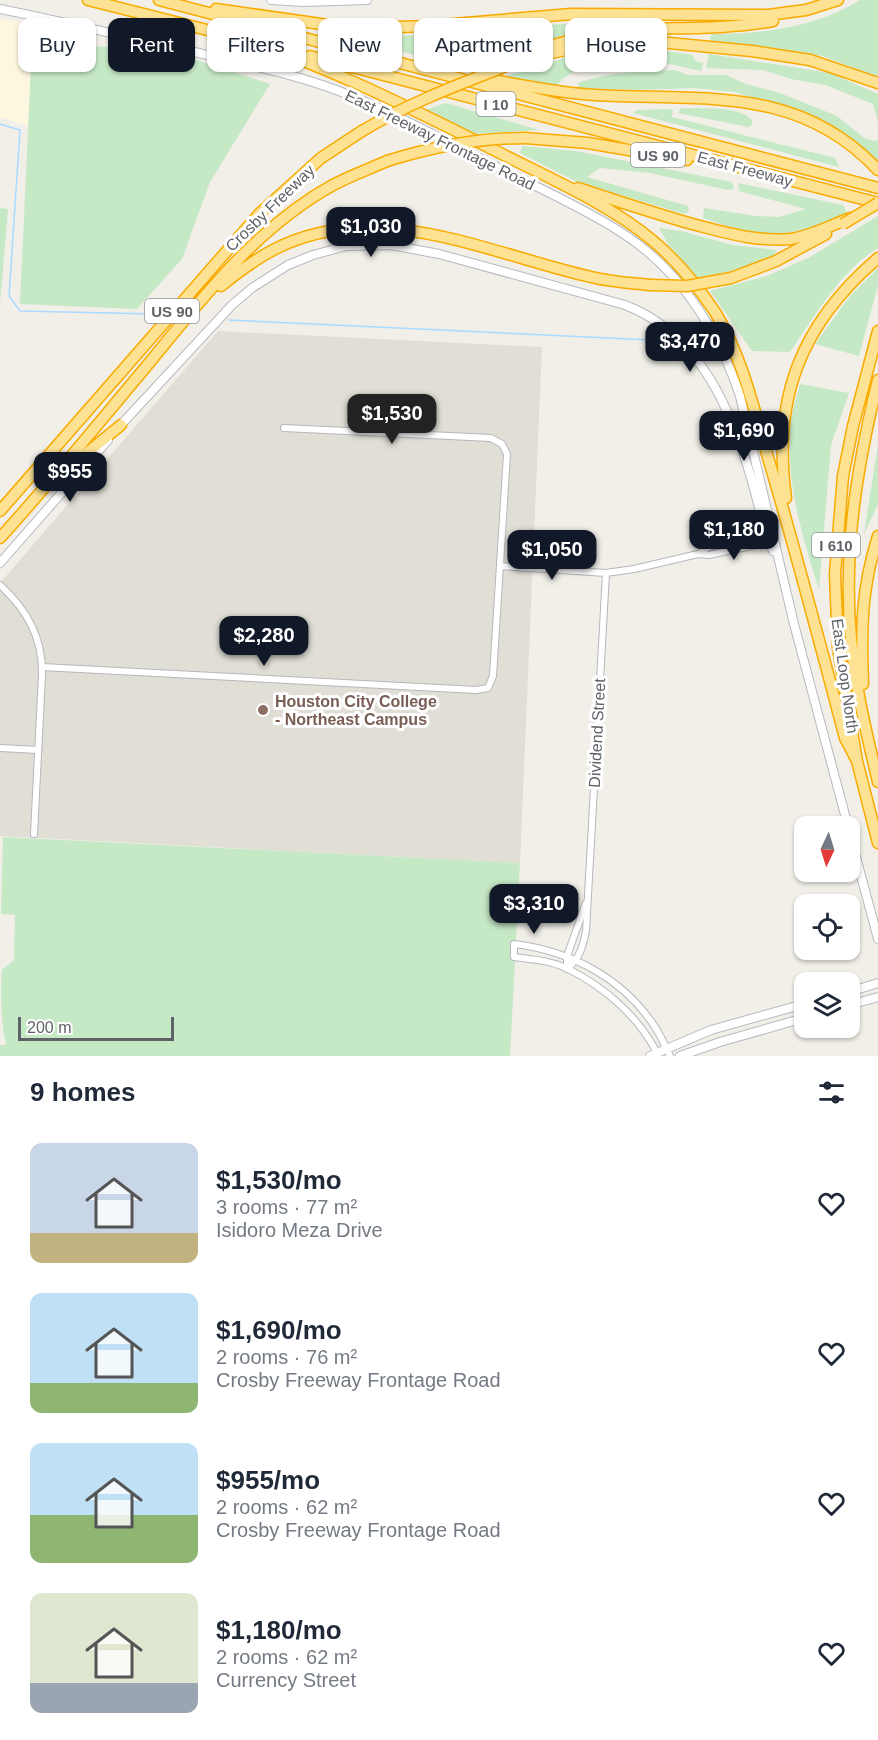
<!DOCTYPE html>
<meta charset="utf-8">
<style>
body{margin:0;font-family:Arial,sans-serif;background:#f2f2f3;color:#1f2937;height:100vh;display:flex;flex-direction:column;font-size:22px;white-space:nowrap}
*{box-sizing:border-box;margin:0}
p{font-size:20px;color:#747a83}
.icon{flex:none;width:33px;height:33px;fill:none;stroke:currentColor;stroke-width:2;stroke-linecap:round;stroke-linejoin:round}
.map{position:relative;height:1056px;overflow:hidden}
.panel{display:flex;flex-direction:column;background:#fff;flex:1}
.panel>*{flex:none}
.guide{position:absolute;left:18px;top:18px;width:843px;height:54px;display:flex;gap:12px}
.needle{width:39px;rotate:184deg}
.fabs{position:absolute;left:794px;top:816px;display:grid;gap:12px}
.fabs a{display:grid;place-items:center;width:66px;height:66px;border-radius:12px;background:#fff;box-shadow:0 2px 4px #0004;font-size:30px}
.scale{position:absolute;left:18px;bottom:15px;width:156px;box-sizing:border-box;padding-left:6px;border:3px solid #5f6368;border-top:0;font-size:16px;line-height:21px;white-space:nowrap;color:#5f6368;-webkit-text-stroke:4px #fff;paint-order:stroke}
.price{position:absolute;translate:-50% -51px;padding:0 14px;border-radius:12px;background:#111827;color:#fff;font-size:20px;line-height:39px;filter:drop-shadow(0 2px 3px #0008)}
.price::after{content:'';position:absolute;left:50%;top:36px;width:18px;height:14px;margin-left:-9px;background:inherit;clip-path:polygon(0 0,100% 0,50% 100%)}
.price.selected{background:#222;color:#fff}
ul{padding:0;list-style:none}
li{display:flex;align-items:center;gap:18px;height:150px;padding:0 30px}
li span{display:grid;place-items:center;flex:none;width:168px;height:120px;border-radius:12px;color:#555}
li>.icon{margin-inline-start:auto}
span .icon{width:72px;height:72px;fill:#fffc;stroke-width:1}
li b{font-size:26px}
h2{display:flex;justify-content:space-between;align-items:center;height:72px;padding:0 30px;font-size:26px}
.tag{padding:0 21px;border-radius:12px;background:#fff;box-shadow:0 2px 4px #0004;font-size:21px;line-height:54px}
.tag.selected{background:#111827;color:#fff}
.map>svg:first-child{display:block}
.commercial{fill:#fef7e0}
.education{fill:#e1ded6}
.green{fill:#c5e8c5}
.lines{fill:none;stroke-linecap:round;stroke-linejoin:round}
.stream{stroke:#aadaff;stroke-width:1.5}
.street-casing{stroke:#b5b8bc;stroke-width:8}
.secondary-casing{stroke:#b6babf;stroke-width:10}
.highway-casing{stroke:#f9ab00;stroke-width:13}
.street{stroke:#fff;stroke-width:6}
.secondary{stroke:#fff;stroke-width:8}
.highway{stroke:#fde293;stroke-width:10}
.highway-bridge-casing{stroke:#f9ab00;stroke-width:13;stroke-linecap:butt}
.highway-bridge{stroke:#fde293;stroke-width:10}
.education-dot{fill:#8d6e63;stroke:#fff;stroke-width:2}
.labels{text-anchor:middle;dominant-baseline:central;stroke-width:6;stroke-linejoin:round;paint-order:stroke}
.shield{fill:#fff;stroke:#8f9295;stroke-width:1.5}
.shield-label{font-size:15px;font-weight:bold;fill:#5f6368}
.street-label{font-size:16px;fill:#5f6368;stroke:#fff}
.education-label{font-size:16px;font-weight:bold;fill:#785e54;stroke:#fff;text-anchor:start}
</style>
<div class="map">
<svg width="878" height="1056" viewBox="0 0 878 1056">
<rect width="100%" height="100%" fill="#f1efe8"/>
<path class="commercial" d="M0,19L33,24L28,126L0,117Z"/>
<path class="education" d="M218,331L542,347L520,863L0,836V583Z"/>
<path class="green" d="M860,0H878V77L822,56L710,40L711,34C763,34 815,28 860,0Z
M598,21L629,22L628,25L563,37L478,71L364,42L367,36L422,35Z
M32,44L163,49L270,84L210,182L182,259L137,309L20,304Z
M625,49L667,51L692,55L696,61L703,63L701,71L646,59L620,62L572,73L562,79L557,86L503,77L587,51Z
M709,54L830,73L878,94V122L873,104L825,85L791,79L763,70L706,68Z
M675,70L688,75H726L746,84L780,93L837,116L864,138L873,141L878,140V167L803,114L735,92L694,88L639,90L580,88L577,83C609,72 641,71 675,70Z
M446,103L539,130L472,134L425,110Z
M681,108C700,109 739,105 752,120V125L748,127L678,113Z
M673,109L672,117L835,158L839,167L633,113L637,110Z
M522,146L576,151L732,182L734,189L728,190L650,173L600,168L587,177L688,206L689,211L685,214L579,183L520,153Z
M738,183L843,205L847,213C817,227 786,238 752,233C736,230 719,223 703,218L704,208L756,216L779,217L806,209L739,191Z
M0,208L8,209L0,304Z
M878,216V248C840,271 815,316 790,352L752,351L710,291L767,276L810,257Z
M659,228L681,231L733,245L776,250L775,256L731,271L698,278L668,244Z
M878,268V285L859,356L815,344L850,296Z
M800,384L849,393L831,445L819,589C802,536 784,477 791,420C793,408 797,396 800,384Z
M878,444V504L864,534Z
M3,837L520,863L510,1056H0V1045H6C1,1020 0,994 2,970L14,960L15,915L1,914Z"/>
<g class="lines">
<path class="stream" d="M0,124L20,130L9,296L20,311L154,314
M229,320L671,341"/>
<defs>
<path id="street" d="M699,554L707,548L764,527
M500,566L606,573L634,569L698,554L709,555L769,542
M0,585C27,610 43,638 42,675L34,834
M42,667L476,690L488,688L493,676L507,454L502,444L491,438L284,428
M0,748L38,750
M567,969C580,958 583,946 586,931L606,573
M567,969V956L586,903
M658,1055C640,1018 605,987 568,969C552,961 532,959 514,957V944C571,951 623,978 655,1027C661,1036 665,1046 670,1056"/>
<path id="secondary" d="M271,0L304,2L367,0
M0,9C64,22 127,37 190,51C240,63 291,73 339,91C393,112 443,140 495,166C536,187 580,206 619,231C679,268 718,330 740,396L794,624L848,826
M118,428L232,305L252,288L288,265L313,255L346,246L391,245L439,254L625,305C701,334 733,413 753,485C759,507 764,530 773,551
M0,563L108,440
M849,831L878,939
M849,992L878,983
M849,1005L878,997
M650,1056L711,1030L804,1004
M680,1056L720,1042L804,1018"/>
<path id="highway" d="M88,0L239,38
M159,0L878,188
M216,9L328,25L397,27L430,26L571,14L768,15L806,10L838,0
M233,36C327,65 410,108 498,152C547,177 609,204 652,240C676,260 697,285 715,312C742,356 753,406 767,454C795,548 820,643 845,738L857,761
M554,45C577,38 601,31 626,30C675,27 724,30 773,21
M310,56L878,203
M527,58L600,43L659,42L752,51L810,60L878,83
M486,79C523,85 559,93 595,95C700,101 798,84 878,170
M525,138L588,143L687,160
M578,188C617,201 656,214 696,225C727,233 758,242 790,239C812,236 831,225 851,218
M731,278L776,261L826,234
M221,286C237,273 254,260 273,250C376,196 489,254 591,277C611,282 631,283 650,285
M878,331L853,426L843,476L835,574L838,648L857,761L878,843
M878,380C857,466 843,550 851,639C855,687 867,735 878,782
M65,471L121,425
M786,498C772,398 801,324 878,258
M0,511L260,213L321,158L362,131
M0,538C50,483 97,425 145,368C200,301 255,228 333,185C350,176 369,169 387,161
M863,684C861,628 861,590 878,536"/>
</defs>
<use href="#street" class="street-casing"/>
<use href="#secondary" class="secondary-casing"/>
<use href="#highway" class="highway-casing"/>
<use href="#street" class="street"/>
<use href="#secondary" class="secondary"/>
<use href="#highway" class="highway"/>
<defs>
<path id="highway-bridge" d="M362,131C414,100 471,80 527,58
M387,161C432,147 477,138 525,138
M843,224L878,203
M650,285L687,286L731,278"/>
</defs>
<use href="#highway-bridge" class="highway-bridge-casing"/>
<use href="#highway-bridge" class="highway-bridge"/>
</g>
<circle class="education-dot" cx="263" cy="710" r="6"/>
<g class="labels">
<g class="shield">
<rect x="476.5" y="92" width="39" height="24" rx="4.5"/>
<rect x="631" y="143" width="54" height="24" rx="4.5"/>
<rect x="145" y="299" width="54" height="24" rx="4.5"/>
<rect x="812" y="533" width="48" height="24" rx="4.5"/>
</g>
<g class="shield-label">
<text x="496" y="104">I 10</text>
<text x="658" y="155">US 90</text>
<text x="172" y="311">US 90</text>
<text x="836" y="545">I 610</text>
</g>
<g class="street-label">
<text transform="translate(440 140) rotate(26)">East Freeway Frontage Road</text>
<text transform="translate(745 169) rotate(15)">East Freeway</text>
<text transform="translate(270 208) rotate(-44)">Crosby Freeway</text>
<text transform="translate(845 676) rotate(82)">East Loop North</text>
<text transform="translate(597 733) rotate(-87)">Dividend Street</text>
</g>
<g class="education-label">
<text x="275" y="701">Houston City College<tspan x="275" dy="18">- Northeast Campus</tspan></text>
</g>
</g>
</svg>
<div class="fabs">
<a><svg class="needle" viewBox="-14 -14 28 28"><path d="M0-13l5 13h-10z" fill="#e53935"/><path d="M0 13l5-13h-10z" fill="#747a83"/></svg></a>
<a><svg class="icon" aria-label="locate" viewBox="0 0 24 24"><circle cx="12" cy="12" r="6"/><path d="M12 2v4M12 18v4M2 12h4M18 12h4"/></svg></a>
<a><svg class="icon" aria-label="layers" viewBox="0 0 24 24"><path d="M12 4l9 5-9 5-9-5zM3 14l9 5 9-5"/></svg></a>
</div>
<div class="scale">200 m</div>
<b class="price" style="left:371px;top:258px">$1,030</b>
<b class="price" style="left:690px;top:373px">$3,470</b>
<b class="price selected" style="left:392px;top:445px">$1,530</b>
<b class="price" style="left:744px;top:462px">$1,690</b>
<b class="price" style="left:70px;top:503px">$955</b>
<b class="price" style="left:734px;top:561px">$1,180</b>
<b class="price" style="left:552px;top:581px">$1,050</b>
<b class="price" style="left:264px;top:667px">$2,280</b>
<b class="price" style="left:534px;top:935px">$3,310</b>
<div class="guide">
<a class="tag">Buy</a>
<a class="tag selected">Rent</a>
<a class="tag">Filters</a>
<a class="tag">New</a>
<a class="tag">Apartment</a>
<a class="tag">House</a>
</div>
</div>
<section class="panel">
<h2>9 homes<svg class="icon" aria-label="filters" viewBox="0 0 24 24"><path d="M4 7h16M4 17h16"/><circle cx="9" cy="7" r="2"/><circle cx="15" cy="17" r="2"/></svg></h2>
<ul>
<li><span style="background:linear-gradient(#c9d6e8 75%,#c2b280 0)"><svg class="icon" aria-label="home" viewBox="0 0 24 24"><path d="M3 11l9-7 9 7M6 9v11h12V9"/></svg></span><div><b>$1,530/mo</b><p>3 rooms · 77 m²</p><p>Isidoro Meza Drive</p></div><svg class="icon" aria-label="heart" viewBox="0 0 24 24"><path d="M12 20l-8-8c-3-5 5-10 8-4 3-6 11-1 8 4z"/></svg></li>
<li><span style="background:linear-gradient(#bfe0f5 75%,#8fb573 0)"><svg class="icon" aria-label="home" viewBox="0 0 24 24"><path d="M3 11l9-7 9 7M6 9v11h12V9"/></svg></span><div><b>$1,690/mo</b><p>2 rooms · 76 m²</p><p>Crosby Freeway Frontage Road</p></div><svg class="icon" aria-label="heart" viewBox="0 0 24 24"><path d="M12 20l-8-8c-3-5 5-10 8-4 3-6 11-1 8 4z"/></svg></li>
<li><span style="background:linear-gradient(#bfe0f5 60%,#8fb573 0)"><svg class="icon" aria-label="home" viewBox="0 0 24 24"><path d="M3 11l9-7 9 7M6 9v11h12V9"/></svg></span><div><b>$955/mo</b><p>2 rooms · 62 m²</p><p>Crosby Freeway Frontage Road</p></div><svg class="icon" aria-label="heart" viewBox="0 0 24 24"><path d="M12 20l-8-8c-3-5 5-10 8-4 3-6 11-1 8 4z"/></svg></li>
<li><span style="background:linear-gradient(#dfe7d0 75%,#9aa5b1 0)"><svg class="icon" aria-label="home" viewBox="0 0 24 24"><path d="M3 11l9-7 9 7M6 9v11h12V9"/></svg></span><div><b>$1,180/mo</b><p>2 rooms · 62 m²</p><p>Currency Street</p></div><svg class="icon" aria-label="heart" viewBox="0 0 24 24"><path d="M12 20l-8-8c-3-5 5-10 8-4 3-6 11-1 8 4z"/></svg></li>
</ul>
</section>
